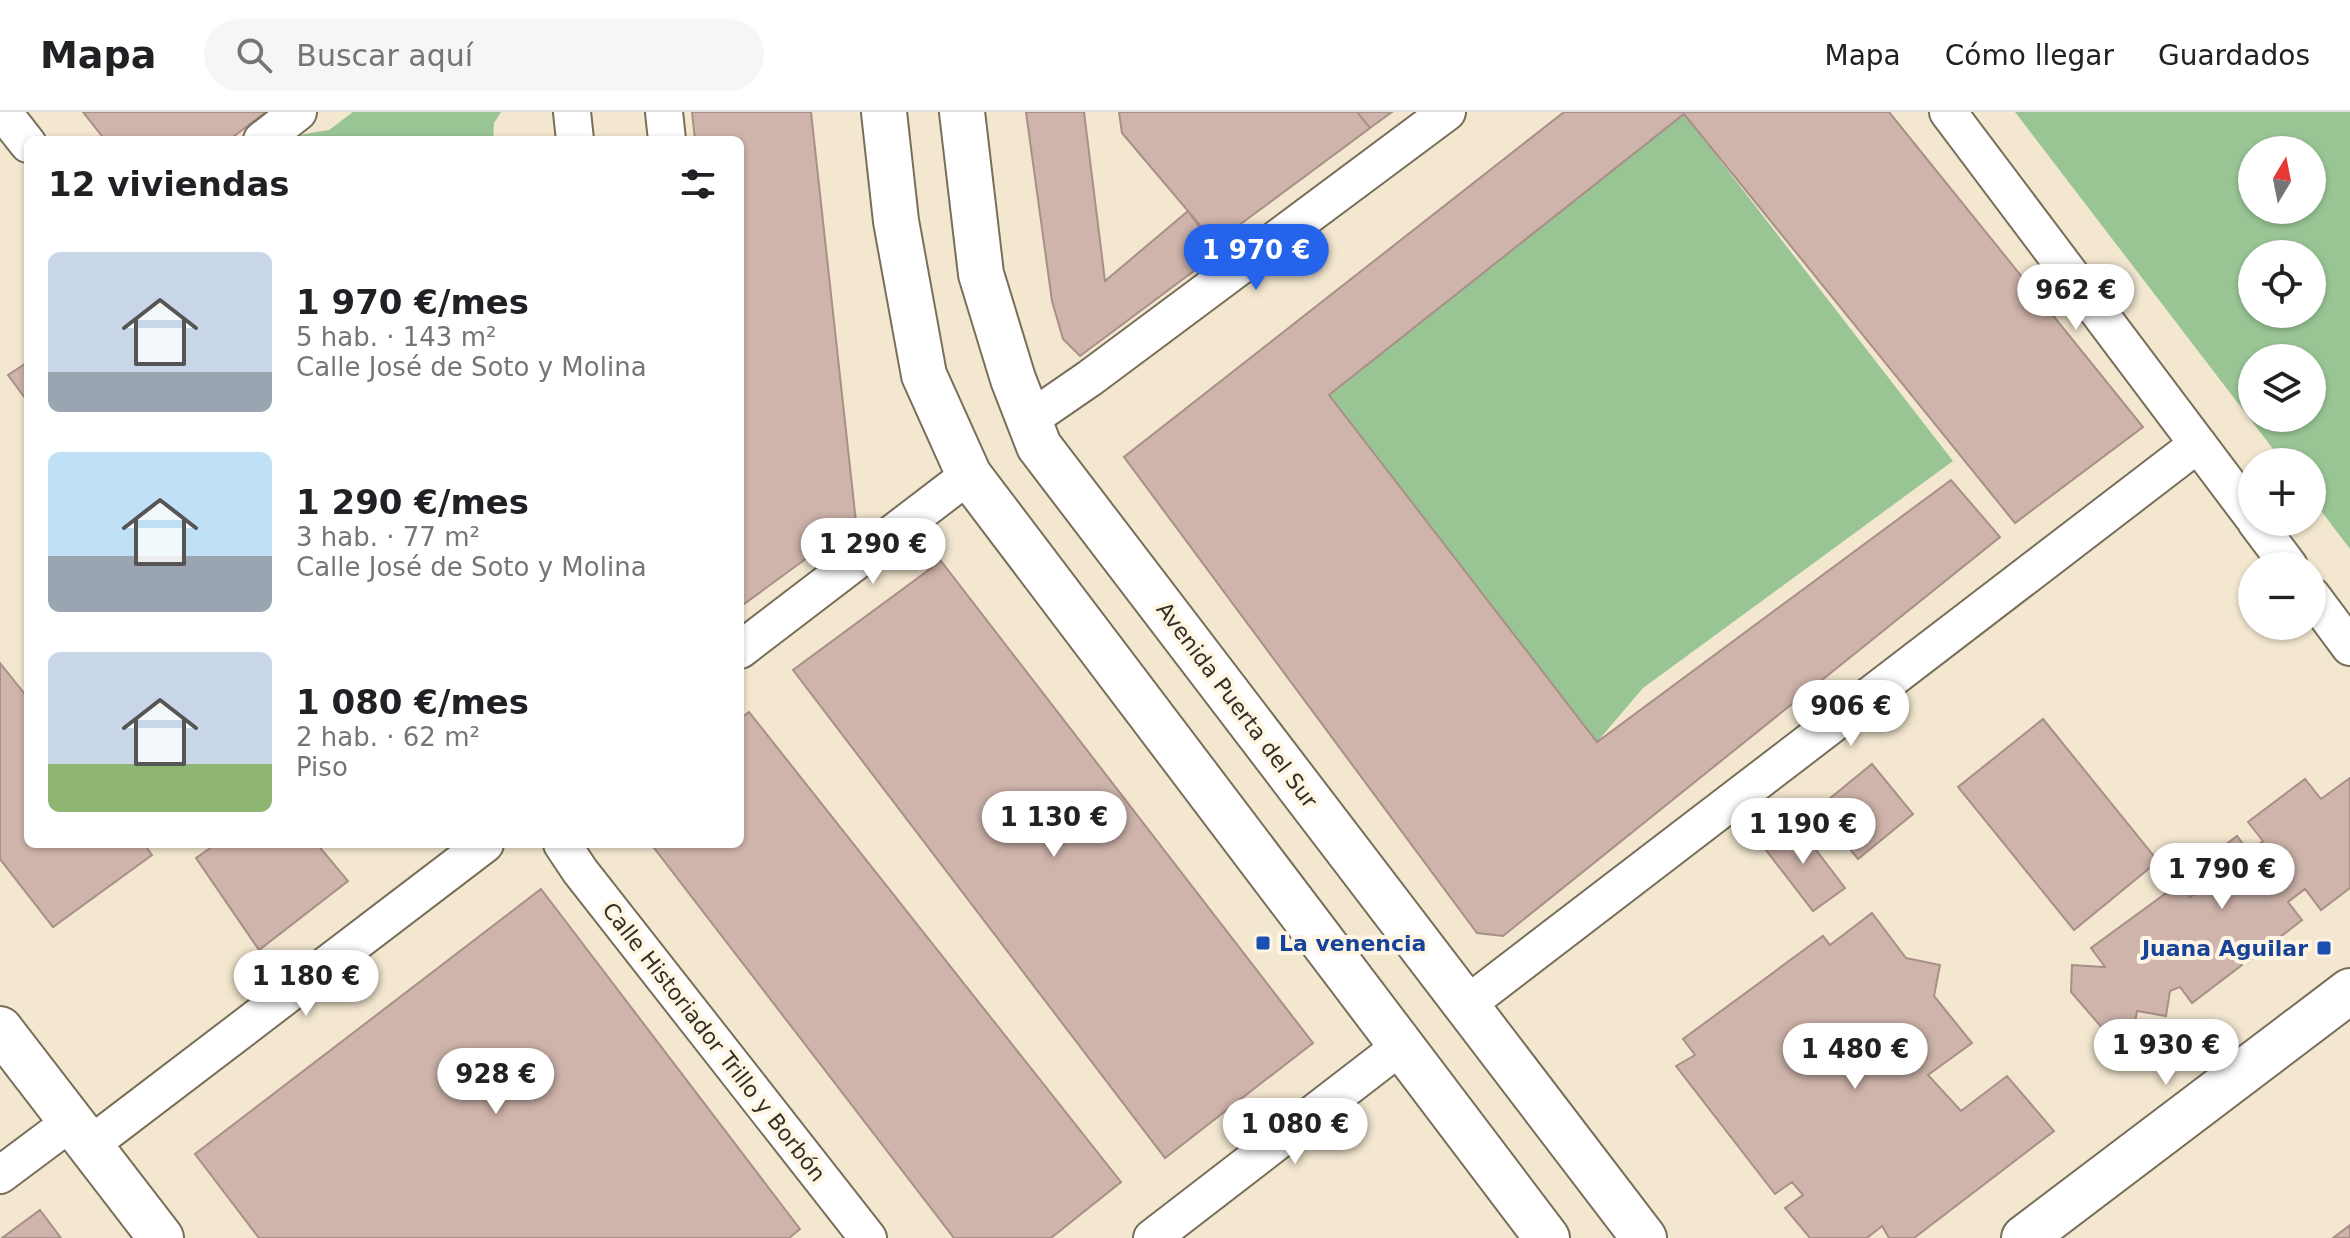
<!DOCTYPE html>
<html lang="es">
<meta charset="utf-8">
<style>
body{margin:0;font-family:"DejaVu Sans",sans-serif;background:#f6f6f6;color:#202124;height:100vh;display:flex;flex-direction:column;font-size:30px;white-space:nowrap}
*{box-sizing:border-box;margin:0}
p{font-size:26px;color:#757577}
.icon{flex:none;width:44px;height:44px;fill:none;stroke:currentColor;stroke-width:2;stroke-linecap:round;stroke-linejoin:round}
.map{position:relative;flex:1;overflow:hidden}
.side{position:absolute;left:24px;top:24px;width:720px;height:712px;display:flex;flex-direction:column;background:#fff;border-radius:12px;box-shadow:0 2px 6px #0004}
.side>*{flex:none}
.needle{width:52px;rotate:10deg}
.buttons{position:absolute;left:2238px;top:24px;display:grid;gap:16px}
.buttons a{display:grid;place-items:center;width:88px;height:88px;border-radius:50%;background:#fff;box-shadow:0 2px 6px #0004;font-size:40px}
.price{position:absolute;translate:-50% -68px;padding:0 18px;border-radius:28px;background:#fff;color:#222;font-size:26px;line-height:52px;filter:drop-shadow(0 2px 4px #0008)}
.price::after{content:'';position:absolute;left:50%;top:48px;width:24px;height:18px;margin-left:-12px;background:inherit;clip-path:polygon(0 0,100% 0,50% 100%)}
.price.current{background:#2563eb;color:#fff}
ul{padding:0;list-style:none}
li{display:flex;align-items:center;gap:24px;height:200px;padding:0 24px}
li span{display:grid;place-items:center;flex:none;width:224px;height:160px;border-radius:12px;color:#555}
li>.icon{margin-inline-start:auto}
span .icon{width:96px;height:96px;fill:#fffc;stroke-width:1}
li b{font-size:34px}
h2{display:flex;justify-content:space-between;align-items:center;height:96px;padding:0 24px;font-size:34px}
header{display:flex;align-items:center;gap:48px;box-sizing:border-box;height:112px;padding:0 40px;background:#fff;border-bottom:2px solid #e0e0e0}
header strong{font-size:38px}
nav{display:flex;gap:44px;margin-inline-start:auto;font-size:28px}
.search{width:560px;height:72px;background:#f6f6f6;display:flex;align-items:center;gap:20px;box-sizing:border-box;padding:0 28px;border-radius:44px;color:#757577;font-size:30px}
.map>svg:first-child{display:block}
.green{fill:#99c595;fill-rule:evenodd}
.building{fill:#ceb4ab;stroke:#a88f87;stroke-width:2}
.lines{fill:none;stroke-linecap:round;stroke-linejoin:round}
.minor-casing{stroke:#786e59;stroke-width:40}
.tertiary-casing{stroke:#786e59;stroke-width:48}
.primary-casing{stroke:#786e59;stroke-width:48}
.minor{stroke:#fff;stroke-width:36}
.tertiary{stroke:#fff;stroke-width:44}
.primary{stroke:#fff;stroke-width:44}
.transit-dot{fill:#1a4fb4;stroke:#fff5e3;stroke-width:3}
.labels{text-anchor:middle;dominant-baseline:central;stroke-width:8;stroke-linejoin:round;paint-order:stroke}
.street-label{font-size:22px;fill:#332f26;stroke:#fff5e3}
.transit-label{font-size:22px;font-weight:bold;fill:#164399;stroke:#fff5e3;text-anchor:start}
</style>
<header>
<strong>Mapa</strong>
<div class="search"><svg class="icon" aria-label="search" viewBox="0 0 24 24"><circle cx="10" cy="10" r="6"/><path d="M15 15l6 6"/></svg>Buscar aquí</div>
<nav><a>Mapa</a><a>Cómo llegar</a><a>Guardados</a></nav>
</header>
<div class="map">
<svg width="2350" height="1126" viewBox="0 0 2350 1126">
<rect width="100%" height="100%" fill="#f3e7d0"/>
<path class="green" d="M353,0H501L494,11L493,28H268L329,18Z
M2015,0H2350V437L2312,387V350H2283ZM2252,38H2312V98H2252ZM2252,142H2312V202H2252ZM2252,246H2312V306H2252Z
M1684,2L1953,349L1643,576L1597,630L1329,283Z"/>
<path class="building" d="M83,0H266L229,28H105Z
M692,0H811L856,410L740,495V28H695Z
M1026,0H1084L1105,169L1188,99L1218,141L1080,244L1063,227L1052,189Z
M1119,0H1357L1370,16L1215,131L1122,21Z
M1357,0H1392L1370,16Z
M1564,0H1889L2143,315L2015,411L1684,2L1329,283L1597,630L1951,368L2000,425L1503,824L1477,821L1124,345Z
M28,250V290L8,263Z
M941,449L1313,931L1165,1046L793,558Z
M0,551L28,586V732H144L152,743L53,815L0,747Z
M749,600L1121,1070L1051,1126H954L651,732H740V607Z
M2043,607L2158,749L2074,818L1958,675Z
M1872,652L1913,702L1858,747L1817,697Z
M2350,666V776L2321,798L2305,777L2288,790L2302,808L2248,850L2237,835L2232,839L2242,853L2192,891L2180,875L2170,879L2166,904L2137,899L2132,928L2110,925L2071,880L2072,853L2105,855L2091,836L2180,771L2190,785L2197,781L2184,764L2237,724L2249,740L2263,729L2248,710L2305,667L2321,687Z
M1794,709L1845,776L1813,799L1762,733Z
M216,732H317L348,769L259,838L196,746Z
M541,777L800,1117L789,1126H259L195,1042Z
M1872,801L1906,846L1940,853L1934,884L1972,931L1928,963L1961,999L2007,964L2054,1019L1914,1126H1889L1882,1114L1867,1126H1810L1785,1096L1803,1083L1792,1070L1775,1082L1676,954L1695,943L1683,927L1823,824L1830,833Z
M40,1098L61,1126H2Z
M2350,1113V1126H2333Z"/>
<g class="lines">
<defs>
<path id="minor" d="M3,0L28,32
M572,0L575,28
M664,0L667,28
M1948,0L2252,404
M262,28L298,0
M1029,308L1090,266L1447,0
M2256,410L2289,454
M2312,484L2350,535
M740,538L969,363
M562,732L580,759L868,1126
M1466,893L2198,332
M90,1033L485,732
M0,1063L71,1010
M1152,1126L1401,934"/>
<path id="tertiary" d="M0,917L161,1126
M2024,1126L2350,879"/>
<path id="primary" d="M884,0L896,109L924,263L969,363L1547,1126
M962,0L981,162L1013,267L1039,334L1644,1126"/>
</defs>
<use href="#minor" class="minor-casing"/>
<use href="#tertiary" class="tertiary-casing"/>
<use href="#primary" class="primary-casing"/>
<use href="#minor" class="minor"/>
<use href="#tertiary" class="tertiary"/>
<use href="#primary" class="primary"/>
</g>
<g class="transit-dot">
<rect x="1255" y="823" width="16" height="16" rx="4"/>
<rect x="2316" y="828" width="16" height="16" rx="4"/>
</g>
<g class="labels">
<g class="street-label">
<text transform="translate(1237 593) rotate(53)">Avenida Puerta del Sur</text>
<text transform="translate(714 930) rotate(52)">Calle Historiador Trillo y Borbón</text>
</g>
<g class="transit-label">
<text x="1279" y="831">La venencia</text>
<text x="2308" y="836" text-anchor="end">Juana Aguilar</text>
</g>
</g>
</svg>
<div class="buttons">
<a><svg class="needle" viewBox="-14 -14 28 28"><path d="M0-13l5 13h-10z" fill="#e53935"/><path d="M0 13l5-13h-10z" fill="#757577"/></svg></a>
<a><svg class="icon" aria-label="locate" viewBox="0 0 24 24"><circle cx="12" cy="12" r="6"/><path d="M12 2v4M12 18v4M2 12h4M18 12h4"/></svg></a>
<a><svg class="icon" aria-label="layers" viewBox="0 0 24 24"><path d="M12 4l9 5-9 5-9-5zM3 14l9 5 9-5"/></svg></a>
<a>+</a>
<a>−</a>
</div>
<b class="price current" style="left:1256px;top:180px">1 970 €</b>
<b class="price" style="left:2076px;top:220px">962 €</b>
<b class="price" style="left:873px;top:474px">1 290 €</b>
<b class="price" style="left:1851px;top:636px">906 €</b>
<b class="price" style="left:1054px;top:747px">1 130 €</b>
<b class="price" style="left:1803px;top:754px">1 190 €</b>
<b class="price" style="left:2222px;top:799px">1 790 €</b>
<b class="price" style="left:306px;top:906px">1 180 €</b>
<b class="price" style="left:2166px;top:975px">1 930 €</b>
<b class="price" style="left:1855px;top:979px">1 480 €</b>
<b class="price" style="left:496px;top:1004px">928 €</b>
<b class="price" style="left:1295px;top:1054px">1 080 €</b>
<section class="side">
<h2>12 viviendas<svg class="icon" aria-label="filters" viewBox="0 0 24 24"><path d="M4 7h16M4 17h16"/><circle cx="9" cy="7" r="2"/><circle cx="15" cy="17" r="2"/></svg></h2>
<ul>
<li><span style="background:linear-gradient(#c9d6e8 75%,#9aa5b1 0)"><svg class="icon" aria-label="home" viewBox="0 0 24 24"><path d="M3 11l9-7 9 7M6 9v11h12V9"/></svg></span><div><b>1 970 €/mes</b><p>5 hab. · 143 m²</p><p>Calle José de Soto y Molina</p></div></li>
<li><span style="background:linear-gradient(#bfe0f5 65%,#9aa5b1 0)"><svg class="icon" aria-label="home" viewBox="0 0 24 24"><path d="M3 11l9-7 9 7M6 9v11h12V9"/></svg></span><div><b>1 290 €/mes</b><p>3 hab. · 77 m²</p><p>Calle José de Soto y Molina</p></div></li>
<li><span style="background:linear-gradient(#c9d6e8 70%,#8fb573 0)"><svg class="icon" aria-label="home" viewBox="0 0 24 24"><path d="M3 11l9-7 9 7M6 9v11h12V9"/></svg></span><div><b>1 080 €/mes</b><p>2 hab. · 62 m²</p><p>Piso</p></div></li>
</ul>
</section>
</div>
